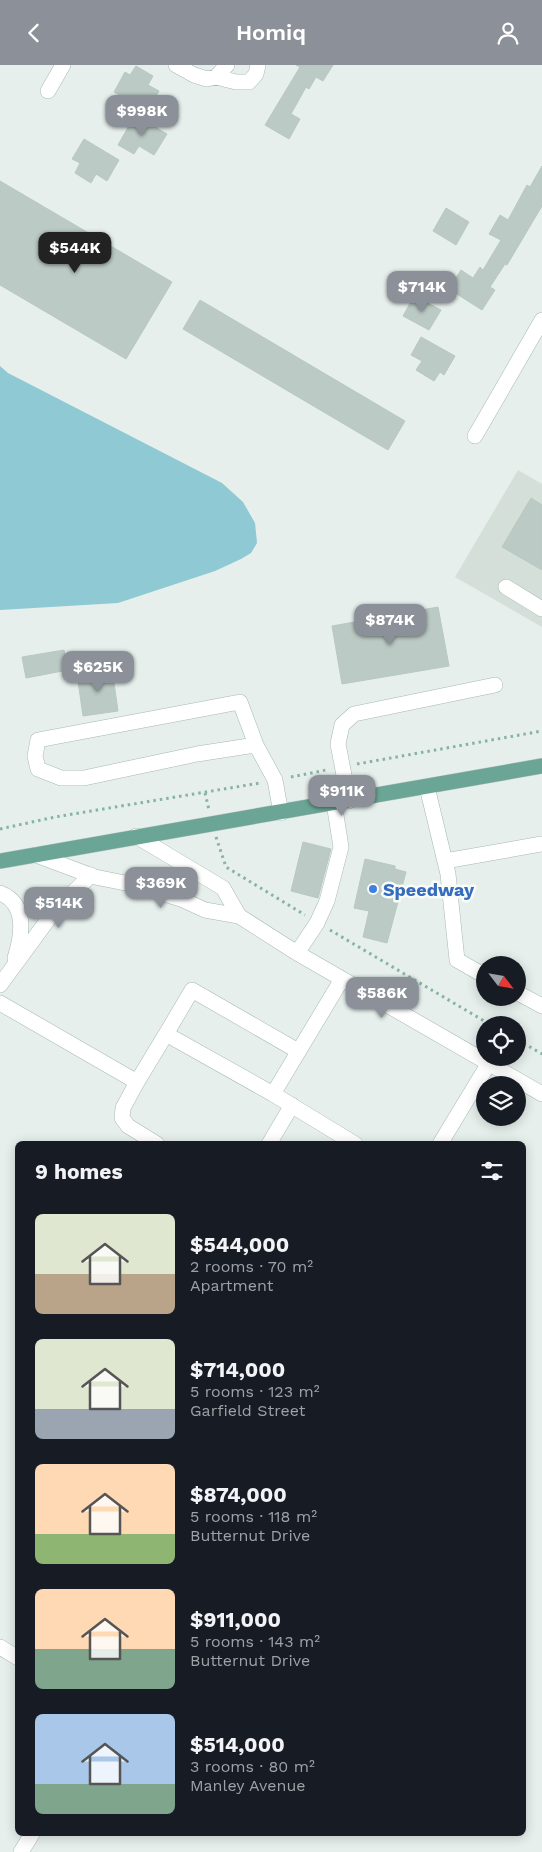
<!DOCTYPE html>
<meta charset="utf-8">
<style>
body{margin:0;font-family:"Work Sans",sans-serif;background:#242831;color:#f1f3f6;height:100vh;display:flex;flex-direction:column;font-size:19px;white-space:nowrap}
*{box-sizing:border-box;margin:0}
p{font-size:16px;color:#9ea1a6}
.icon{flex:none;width:28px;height:28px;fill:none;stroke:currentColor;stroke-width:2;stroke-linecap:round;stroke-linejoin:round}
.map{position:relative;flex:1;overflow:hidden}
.side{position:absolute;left:15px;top:1076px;width:511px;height:695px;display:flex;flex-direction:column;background:#171b24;border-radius:8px;box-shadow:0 2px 12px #0003}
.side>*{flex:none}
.needle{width:32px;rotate:121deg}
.fabs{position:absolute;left:476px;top:891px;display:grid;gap:10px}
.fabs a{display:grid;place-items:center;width:50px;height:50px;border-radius:50%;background:#171b24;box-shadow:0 2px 12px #0003;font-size:25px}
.price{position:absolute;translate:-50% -42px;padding:0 11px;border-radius:10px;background:#8c9099;color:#fff;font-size:16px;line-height:32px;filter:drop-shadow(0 1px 2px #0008)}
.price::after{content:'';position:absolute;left:50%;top:30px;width:15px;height:11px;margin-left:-8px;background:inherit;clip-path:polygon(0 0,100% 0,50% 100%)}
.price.on{background:#222;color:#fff}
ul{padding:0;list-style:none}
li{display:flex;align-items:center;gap:15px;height:125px;padding:0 20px}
li span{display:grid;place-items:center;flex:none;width:140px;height:100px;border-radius:8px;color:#555}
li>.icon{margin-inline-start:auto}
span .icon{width:60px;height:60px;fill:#fffc;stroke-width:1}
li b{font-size:21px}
h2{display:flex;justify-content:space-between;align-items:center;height:60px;padding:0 20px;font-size:21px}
header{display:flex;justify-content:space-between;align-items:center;height:65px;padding:0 20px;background:#8c9099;color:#fff;font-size:22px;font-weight:600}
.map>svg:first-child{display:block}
.built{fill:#d4dfda}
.water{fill:#8ec9d4}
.building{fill:#bbcac4;stroke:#b8c9c2}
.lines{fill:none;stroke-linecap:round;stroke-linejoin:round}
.minor-casing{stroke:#a8b8b2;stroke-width:16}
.major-casing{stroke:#c2cac8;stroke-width:16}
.path{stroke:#86b3a5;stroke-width:3;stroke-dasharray:2.5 4;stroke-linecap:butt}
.minor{stroke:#fff;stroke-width:15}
.major{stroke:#6aa596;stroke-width:15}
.shop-dot{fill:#3f7fe0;stroke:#f7fbf9;stroke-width:2}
.labels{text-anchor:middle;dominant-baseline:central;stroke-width:5;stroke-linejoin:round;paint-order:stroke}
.shop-label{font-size:18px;font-weight:bold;fill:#366cbe;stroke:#f7fbf9;text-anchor:start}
</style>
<header><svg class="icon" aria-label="back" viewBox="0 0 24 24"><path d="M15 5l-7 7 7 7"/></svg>Homiq<svg class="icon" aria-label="person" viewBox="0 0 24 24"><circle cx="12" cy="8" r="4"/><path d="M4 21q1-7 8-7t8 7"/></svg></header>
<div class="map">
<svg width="542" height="1787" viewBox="0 0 542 1787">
<rect width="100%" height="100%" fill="#e6efeb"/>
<path class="built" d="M518,405L542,419V562L455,512Z"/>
<path class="water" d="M0,301L8,308L222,418L243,437L255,458L257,478L251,488L241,494L215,506L118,538L0,545Z"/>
<path class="building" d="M296,0H333L323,16L316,12L309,24L306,22L291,49L300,54L289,74L265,60L300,2Z
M136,1L153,11L148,20L159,26L147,46L114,27L125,7L130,10Z
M135,50L167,69L154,90L139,81L134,89L118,80Z
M84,74L119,95L107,116L96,109L91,118L75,108L80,98L72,94Z
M542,101V141L507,200L505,199L490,222L495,225L482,245L449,224L461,205L473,213L480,202L483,205L501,175L489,169L500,150L508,155L527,120L530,122Z
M0,116L172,217L126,294L0,220Z
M446,143L469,157L456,180L433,166Z
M414,231L441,245L429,265L403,251Z
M200,235L405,356L388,385L183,264Z
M421,272L455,291L444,310L440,307L434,316L416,305L422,296L411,290Z
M531,433L542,440V505L502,482Z
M438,542L449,601L342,619L332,561Z
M64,585L68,605L26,613L22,592Z
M112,604L118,646L83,651L77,609Z
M303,777L331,784L318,833L291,826Z
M365,794L395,801V804L406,807L387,878L363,872L369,846L354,843Z"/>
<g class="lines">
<defs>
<path id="minor" d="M176,0L194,10L207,14L216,12L236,17H249L256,9L258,0
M216,12L227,0
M48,26L63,0
M475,371L542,255
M506,522L542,544
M256,680L197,689L84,713H61L38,704L35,691L38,675L240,637L256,680L275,715L281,748
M427,722L448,809L457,895L485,911
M349,736L338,679L342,660L354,649L495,620
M136,771L223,823L239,851
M36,790L95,812L135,820L181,834L205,845L239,851L297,888L542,1029
M445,796L542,779
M0,828C28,839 22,871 15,893
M297,888L317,858L327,836L341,782L334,738
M0,920L55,845L91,810
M518,928L542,941
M0,938L137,1017L166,969L273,1029L342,914
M166,969L192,925L298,986
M137,1017L123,1043L122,1053L128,1061L157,1079
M273,1029L355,1079
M269,1079L292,1040
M440,1079L489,998
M0,1582L18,1593
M21,1787L32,1769"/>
<path id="major" d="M0,796L542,701"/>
</defs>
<use href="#minor" class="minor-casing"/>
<use href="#major" class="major-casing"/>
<path class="path" d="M357,699L542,666
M291,712L326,705
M205,728L209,745
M0,764L55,752L260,718
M216,772L226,802L305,850
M330,865L491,960
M518,975L542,989"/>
<use href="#minor" class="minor"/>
<use href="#major" class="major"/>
</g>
<circle class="shop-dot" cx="373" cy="824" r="5"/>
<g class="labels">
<g class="shop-label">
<text x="383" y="824">Speedway</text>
</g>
</g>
</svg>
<div class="fabs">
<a><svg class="needle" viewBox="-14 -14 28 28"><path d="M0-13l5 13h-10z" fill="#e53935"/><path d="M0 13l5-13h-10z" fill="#9ea1a6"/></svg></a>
<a><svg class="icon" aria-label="locate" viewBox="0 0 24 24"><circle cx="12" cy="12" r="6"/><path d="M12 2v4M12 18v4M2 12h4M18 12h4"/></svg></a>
<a><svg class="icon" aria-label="layers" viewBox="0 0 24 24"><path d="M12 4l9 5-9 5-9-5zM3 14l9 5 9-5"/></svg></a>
</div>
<b class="price" style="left:142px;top:72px">$998K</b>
<b class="price on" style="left:75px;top:209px">$544K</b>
<b class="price" style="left:422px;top:248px">$714K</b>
<b class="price" style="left:390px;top:581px">$874K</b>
<b class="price" style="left:98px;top:628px">$625K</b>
<b class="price" style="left:342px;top:752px">$911K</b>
<b class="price" style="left:161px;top:844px">$369K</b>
<b class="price" style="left:59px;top:864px">$514K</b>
<b class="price" style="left:382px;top:954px">$586K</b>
<section class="side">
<h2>9 homes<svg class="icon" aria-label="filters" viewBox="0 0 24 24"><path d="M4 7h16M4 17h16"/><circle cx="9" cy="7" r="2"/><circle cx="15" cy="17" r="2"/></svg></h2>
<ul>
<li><span style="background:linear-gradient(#dfe7d0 60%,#b9a48a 0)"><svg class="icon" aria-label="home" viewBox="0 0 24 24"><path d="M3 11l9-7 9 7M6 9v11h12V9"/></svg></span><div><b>$544,000</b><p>2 rooms · 70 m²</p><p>Apartment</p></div></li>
<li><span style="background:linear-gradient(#dfe7d0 70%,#9aa5b1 0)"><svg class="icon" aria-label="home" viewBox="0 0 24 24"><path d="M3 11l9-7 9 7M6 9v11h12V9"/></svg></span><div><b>$714,000</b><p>5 rooms · 123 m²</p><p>Garfield Street</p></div></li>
<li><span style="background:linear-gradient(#ffd9b3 70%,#8fb573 0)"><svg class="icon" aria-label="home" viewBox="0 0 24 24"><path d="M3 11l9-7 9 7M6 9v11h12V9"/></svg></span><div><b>$874,000</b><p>5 rooms · 118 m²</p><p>Butternut Drive</p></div></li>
<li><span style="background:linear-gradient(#ffd9b3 60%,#7fa58c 0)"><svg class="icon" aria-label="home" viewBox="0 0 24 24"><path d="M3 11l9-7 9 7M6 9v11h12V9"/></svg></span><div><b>$911,000</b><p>5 rooms · 143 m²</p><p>Butternut Drive</p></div></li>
<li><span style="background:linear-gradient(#a9c7e8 70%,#7fa58c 0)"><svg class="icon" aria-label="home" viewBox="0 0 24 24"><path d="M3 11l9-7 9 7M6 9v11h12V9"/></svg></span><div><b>$514,000</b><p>3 rooms · 80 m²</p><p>Manley Avenue</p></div></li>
</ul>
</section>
</div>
